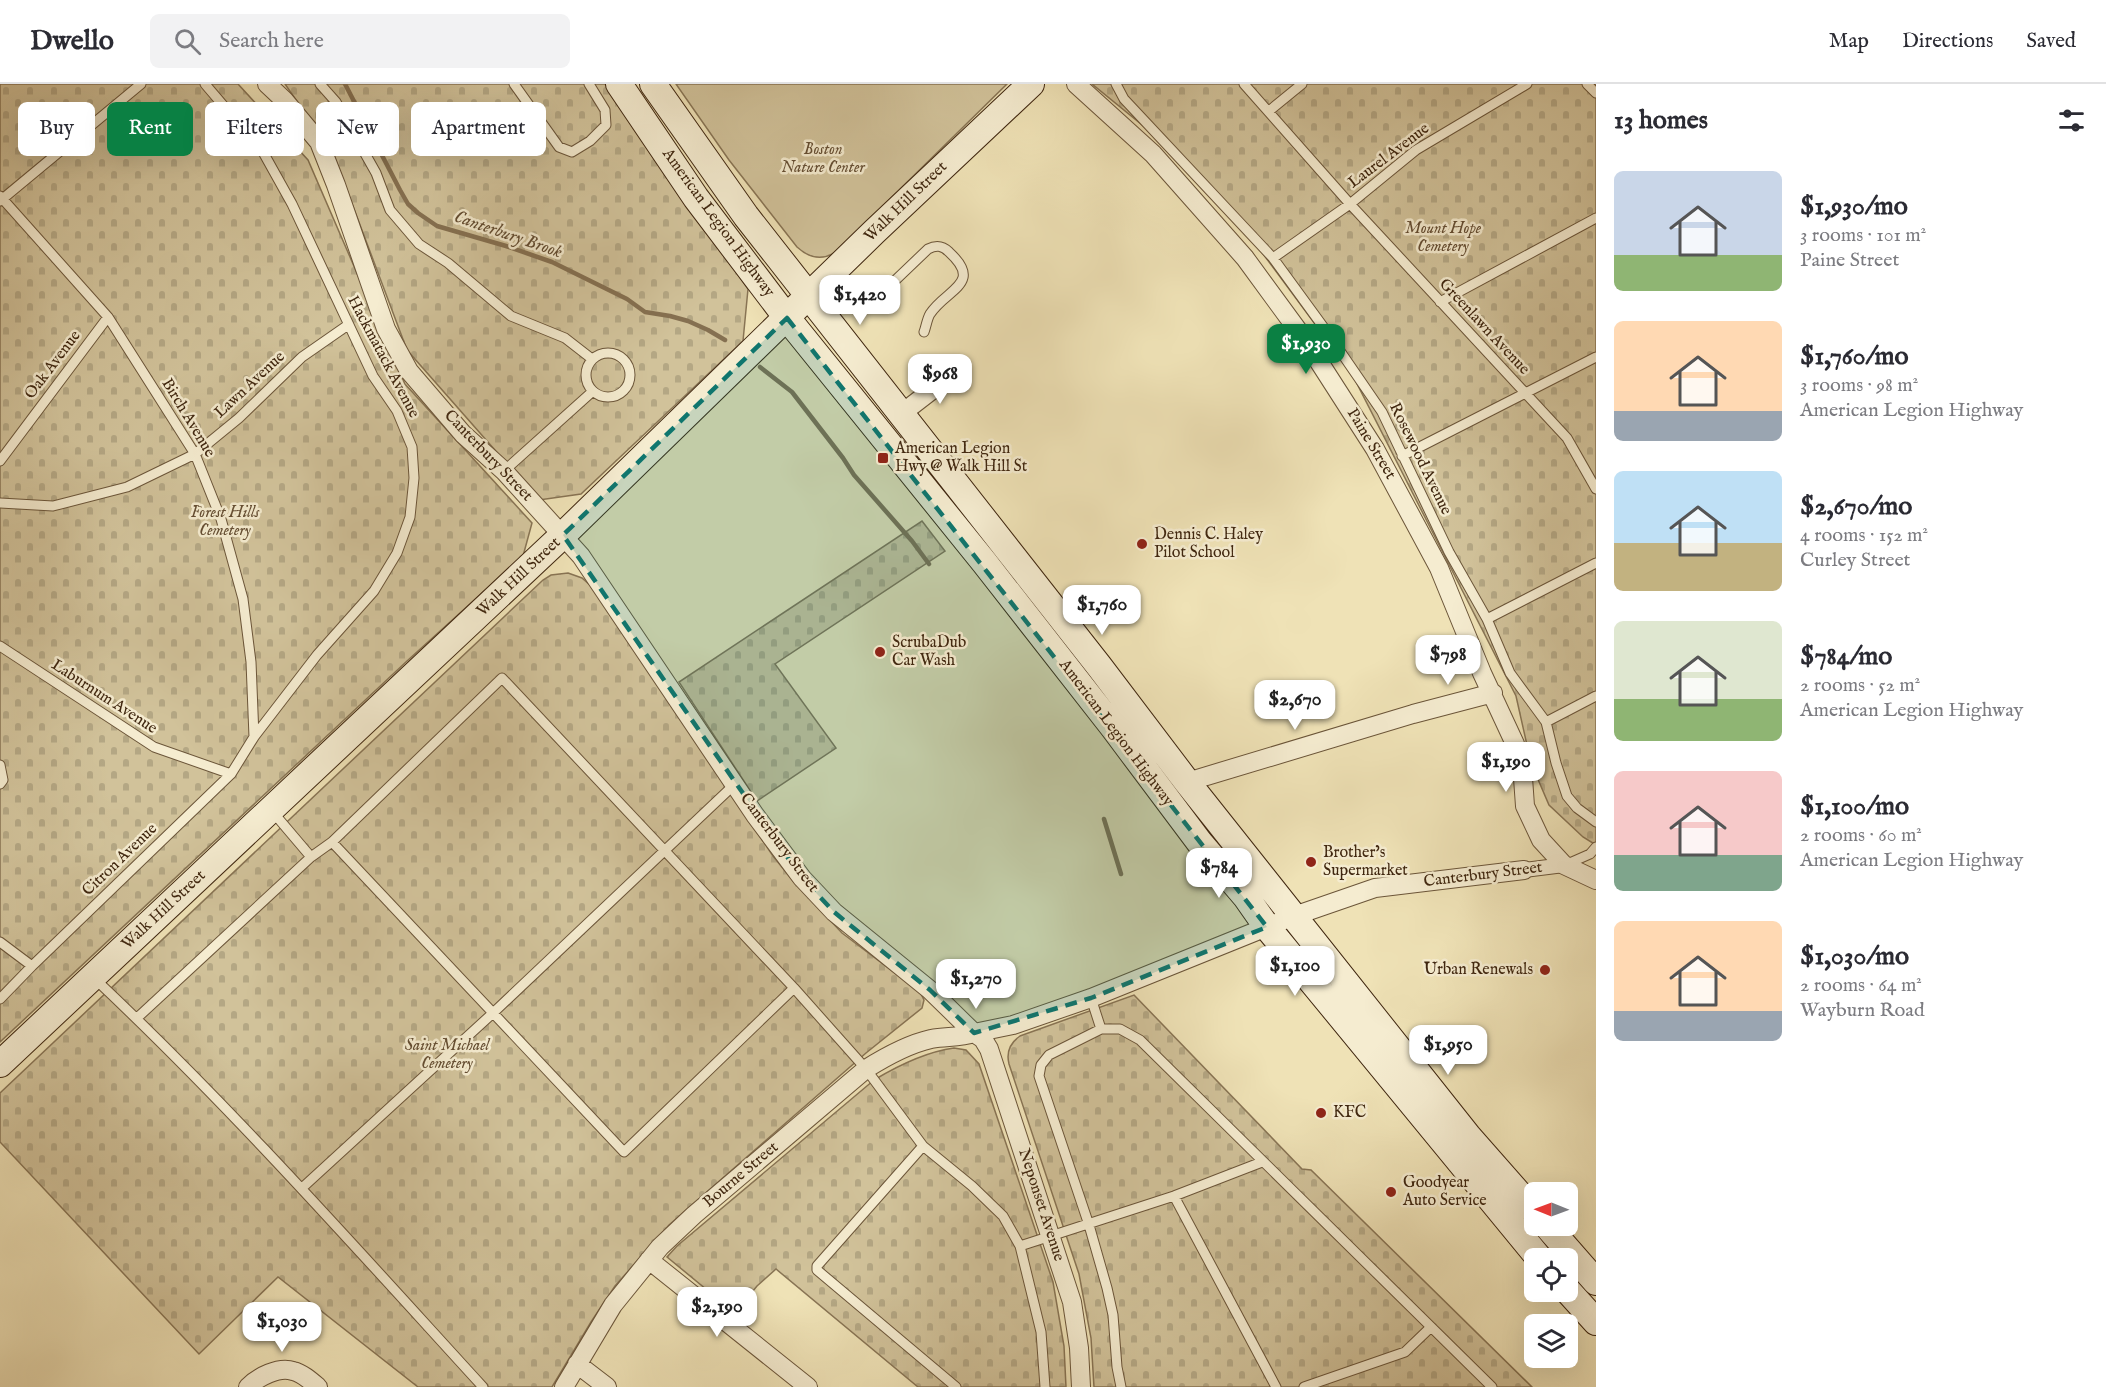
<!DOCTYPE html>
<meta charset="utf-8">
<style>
body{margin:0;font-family:"IM FELL English",serif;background:#f2f2f3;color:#2b2b33;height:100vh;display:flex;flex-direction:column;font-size:22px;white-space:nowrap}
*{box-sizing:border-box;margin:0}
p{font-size:20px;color:#7c7c81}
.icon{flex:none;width:33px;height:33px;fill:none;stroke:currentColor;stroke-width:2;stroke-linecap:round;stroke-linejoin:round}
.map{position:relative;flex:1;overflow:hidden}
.details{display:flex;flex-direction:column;background:#fff;width:510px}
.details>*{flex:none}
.top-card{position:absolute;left:18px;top:18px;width:570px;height:54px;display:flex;gap:12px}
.needle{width:39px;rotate:271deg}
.tools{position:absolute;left:1524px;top:1098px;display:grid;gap:12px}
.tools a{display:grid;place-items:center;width:54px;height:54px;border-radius:9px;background:#fff;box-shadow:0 6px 24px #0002;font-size:30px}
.price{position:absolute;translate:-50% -51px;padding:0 14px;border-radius:12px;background:#fff;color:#222;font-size:20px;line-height:39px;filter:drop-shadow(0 2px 3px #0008)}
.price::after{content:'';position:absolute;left:50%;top:36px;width:18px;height:14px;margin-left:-9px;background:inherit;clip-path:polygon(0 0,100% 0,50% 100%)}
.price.on{background:#0b8043;color:#fff}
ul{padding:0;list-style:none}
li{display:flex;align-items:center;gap:18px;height:150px;padding:0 18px}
li span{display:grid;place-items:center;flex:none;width:168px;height:120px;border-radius:9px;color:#555}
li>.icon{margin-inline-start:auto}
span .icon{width:72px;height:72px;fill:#fffc;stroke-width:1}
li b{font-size:26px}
h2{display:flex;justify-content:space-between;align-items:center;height:72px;padding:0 18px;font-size:26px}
.tag{padding:0 21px;border-radius:9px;background:#fff;box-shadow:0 6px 24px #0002;font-size:21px;line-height:54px}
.tag.on{background:#0b8043;color:#fff}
header{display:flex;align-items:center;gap:36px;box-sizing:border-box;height:84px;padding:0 30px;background:#fff;border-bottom:2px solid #e1e1e2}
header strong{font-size:28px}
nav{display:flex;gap:33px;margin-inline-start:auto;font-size:21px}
.search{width:420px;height:54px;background:#f2f2f3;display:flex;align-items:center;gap:15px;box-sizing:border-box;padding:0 21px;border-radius:9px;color:#7c7c81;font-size:22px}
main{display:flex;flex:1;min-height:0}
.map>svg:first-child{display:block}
.cemetery{fill:url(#cemetery-stones);stroke:#887454;stroke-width:1.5}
.park{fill:#d1c29a;stroke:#887454;stroke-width:1.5}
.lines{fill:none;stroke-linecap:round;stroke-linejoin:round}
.stream{stroke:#857051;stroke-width:4.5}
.service-casing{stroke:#6b5539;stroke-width:11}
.pedestrian-casing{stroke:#6b5539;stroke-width:16}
.minor-casing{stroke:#6b5539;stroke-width:20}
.secondary-casing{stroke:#3f260f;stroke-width:28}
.service{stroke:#f5ecd0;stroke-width:9}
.pedestrian{stroke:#f5ecd0;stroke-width:14}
.minor{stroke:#f5ecd0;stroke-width:18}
.secondary{stroke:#f5ecd0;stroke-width:26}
.marked{fill:#0f766e;fill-opacity:0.2;stroke:#0f766e;stroke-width:4.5;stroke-dasharray:12 8;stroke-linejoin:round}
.poi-dot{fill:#8f2418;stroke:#f5ecd0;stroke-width:2}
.labels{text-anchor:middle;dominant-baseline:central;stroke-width:5;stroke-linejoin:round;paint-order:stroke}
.park-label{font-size:16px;font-style:italic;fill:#644d32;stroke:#f5ecd0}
.street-label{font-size:16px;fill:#3f260f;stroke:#f5ecd0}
.poi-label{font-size:16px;fill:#3f260f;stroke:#f5ecd0;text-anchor:start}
.water-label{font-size:18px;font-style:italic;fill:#624b30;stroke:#f5ecd0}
</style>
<header>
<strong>Dwello</strong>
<div class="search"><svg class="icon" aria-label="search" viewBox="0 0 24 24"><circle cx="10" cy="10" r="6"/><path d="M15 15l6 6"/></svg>Search here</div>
<nav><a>Map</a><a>Directions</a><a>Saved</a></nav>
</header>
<main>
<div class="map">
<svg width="1596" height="1303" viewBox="0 0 1596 1303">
<defs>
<pattern id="cemetery-stones" width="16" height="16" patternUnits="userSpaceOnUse" patternTransform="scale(1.5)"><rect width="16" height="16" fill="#d1c29a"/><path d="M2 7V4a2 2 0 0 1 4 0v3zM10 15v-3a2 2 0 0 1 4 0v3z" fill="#b4a784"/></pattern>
</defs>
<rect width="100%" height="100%" fill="#efe2b6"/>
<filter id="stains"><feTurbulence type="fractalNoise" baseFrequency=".00333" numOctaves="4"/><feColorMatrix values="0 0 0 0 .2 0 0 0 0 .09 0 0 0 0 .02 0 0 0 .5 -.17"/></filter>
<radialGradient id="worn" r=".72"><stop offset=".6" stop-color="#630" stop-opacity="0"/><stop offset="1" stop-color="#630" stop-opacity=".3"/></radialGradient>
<path class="cemetery" d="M0,0H238L308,76L405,300L532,439L523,472L407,577L0,958Z
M285,0H605L748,205L743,257L581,410L539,416L407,266L333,69Z
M1092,0H1596V761L1583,753L1549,721L1531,679L1516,612L1352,290L1255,159L1152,49Z
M922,437L945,467L775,580L836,664L757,717L679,598Z
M568,489L582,494L591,502L773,772L793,797L842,849L920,908L924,916L922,924L866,969L669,1141L615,1202L591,1238L552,1303H418L278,1193L199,1270L0,1058V1009L543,496L551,491Z
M1134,911L1302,1085L1311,1086L1532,1303H1094L1091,1254L1079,1190L1009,980C1006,968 1010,959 1020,952Z
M954,964L966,966L979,980L1053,1198L1064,1262L1066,1303H918L776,1185L757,1202L735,1229L667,1173L677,1162L874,996C899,981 925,968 954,964Z"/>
<path class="park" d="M676,0H1007L836,168C822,177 809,174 797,163L729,76Z"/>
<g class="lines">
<path class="stream" d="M345,0L400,106L408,120L418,129L437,142L506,162L552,178L627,215L645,228L670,232L688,237L708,246L725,256
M760,283L792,308L843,374L854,391L912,457L929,480
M1104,735L1121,790"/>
<defs>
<path id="service" d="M320,0L336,18L376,89L390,126L419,160L448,179L511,232L565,254L592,275
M514,0L559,63L572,68L590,57L606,41L605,26L589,0
M1116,0L1124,15L1273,174L1327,248L1382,328L1449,468L1487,535L1510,589L1546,638L1556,679L1567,712L1577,724L1596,738
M1244,0L1350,120L1567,354L1596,405
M1587,0L1596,9
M1269,27L1302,0
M0,112L108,233L195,370L221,435L243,515L251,578L254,653
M0,117L141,0
M1273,174L1350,120L1416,66L1527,0
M1440,218L1596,134
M876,221L883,208L928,165C936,161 942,161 949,168C984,200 946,205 930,230C927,235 926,243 924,248
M586 291a22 22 0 1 1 44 0a22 22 0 1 1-44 0Z
M1402,372L1596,273
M0,377L108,233
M504,387L593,307
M0,419L53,422L127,403L195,370L239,334L302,273L348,241
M1487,535L1596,479
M0,562L154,663L231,690
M1546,638L1596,612
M0,681L3,696L0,700
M272,727L311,773
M332,758L624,1068L794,904
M1565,781L1590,770L1596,763
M0,858L32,882
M94,894C231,1023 356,1164 483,1303
M1091,914L1101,945
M0,915L32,882L231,690L254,653L317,571L374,507L397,469L410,433L414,394L412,363L397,327L373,292L292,120L263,68L205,0
M137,934L311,773L332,758L502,594L794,904L866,985L923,1062L972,1102L1003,1132L1020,1162L1041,1248L1045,1303
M923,1062L817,1182V1186L956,1303
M302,1104L493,929L735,700
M1174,1112L1276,1303
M1020,1162L1174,1112L1262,1078
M1121,1303L1117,1283L1113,1231L1107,1204L1089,1141L1039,992L1041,981L1049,971L1101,945H1120L1140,956L1492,1303
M1304,1303L1405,1268L1431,1243"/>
<path id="pedestrian" d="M1524,786L1564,781"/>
<path id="minor" d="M267,0L284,16L319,58L336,101L386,245L409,287L463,350L504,387L581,472L755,731L802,794L834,828L930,906L974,949L1013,941L1091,914L1294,832L1375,804L1524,786
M1076,0L1153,70L1245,174L1305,256L1375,365L1439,484L1482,589L1515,660L1523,694L1525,722L1541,756L1564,781L1596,796
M901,330L958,286
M1187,698L1413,630L1493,609
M649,1176L808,1303
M577,1280L607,1303
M248,1303C258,1293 279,1282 293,1287C302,1289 311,1297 318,1303
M564,1303L613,1221L660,1163L694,1131L866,985C885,973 909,960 931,955C946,952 959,954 974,949L983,955L989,965L1072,1218L1079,1264L1081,1303"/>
<path id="secondary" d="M619,0L696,114L787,234L984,478L1113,643L1200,759L1246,813L1267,843L1539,1174
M653,0L746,132L1099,582L1187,698L1468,1052L1534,1127
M0,980L563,451L874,148L1031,0
M1547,1142L1596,1198
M1568,1207L1596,1238"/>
</defs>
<use href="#service" class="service-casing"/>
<use href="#pedestrian" class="pedestrian-casing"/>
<use href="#minor" class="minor-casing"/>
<use href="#secondary" class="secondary-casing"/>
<use href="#service" class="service"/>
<use href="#pedestrian" class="pedestrian"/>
<use href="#minor" class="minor"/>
<use href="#secondary" class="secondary"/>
</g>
<path class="marked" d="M787,234L1267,843L1091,914L974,949L930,906L834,828L802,794L563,451Z"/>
<g class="poi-dot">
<rect x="877" y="368" width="12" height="12" rx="3"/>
<circle cx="1142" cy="460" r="6"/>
<circle cx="880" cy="568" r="6"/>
<circle cx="1311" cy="778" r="6"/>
<circle cx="1545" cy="886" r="6"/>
<circle cx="1321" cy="1029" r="6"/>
<circle cx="1391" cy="1108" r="6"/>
</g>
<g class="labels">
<g class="park-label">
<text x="823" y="66">Boston<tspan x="823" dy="18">Nature Center</tspan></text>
<text x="1443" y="145">Mount Hope<tspan x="1443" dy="18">Cemetery</tspan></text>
<text x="225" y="429">Forest Hills<tspan x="225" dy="18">Cemetery</tspan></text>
<text x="447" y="962">Saint Michael<tspan x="447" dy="18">Cemetery</tspan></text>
</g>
<g class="street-label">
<text transform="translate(1389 72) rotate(-37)">Laurel Avenue</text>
<text transform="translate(906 118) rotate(-44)">Walk Hill Street</text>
<text transform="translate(718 139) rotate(54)">American Legion Highway</text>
<text transform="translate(1484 243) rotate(47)">Greenlawn Avenue</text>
<text transform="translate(383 273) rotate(62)">Hackmatack Avenue</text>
<text transform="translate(53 281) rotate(-53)">Oak Avenue</text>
<text transform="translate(250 301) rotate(-43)">Lawn Avenue</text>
<text transform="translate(188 334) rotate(59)">Birch Avenue</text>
<text transform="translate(1371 360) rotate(59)">Paine Street</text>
<text transform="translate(488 372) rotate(46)">Canterbury Street</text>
<text transform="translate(1420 375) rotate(64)">Rosewood Avenue</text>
<text transform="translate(519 493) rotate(-43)">Walk Hill Street</text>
<text transform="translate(104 613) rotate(33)">Laburnum Avenue</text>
<text transform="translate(1116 649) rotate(53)">American Legion Highway</text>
<text transform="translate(779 759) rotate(53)">Canterbury Street</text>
<text transform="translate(120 776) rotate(-44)">Citron Avenue</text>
<text transform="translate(1483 791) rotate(-7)">Canterbury Street</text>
<text transform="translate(164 826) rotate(-43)">Walk Hill Street</text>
<text transform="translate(741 1091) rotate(-40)">Bourne Street</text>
<text transform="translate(1041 1121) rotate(72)">Neponset Avenue</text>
</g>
<g class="poi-label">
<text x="895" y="365">American Legion<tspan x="895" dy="18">Hwy @ Walk Hill St</tspan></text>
<text x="1154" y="451">Dennis C. Haley<tspan x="1154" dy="18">Pilot School</tspan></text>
<text x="892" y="559">ScrubaDub<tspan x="892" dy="18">Car Wash</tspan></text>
<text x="1323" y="769">Brother’s<tspan x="1323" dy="18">Supermarket</tspan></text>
<text x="1533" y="886" text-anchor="end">Urban Renewals</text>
<text x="1333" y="1029">KFC</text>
<text x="1403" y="1099">Goodyear<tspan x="1403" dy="18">Auto Service</tspan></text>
</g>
<g class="water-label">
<text transform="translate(508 151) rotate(19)">Canterbury Brook</text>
</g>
</g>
<rect width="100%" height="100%" filter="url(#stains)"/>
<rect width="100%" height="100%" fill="url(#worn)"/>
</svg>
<div class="tools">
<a><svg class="needle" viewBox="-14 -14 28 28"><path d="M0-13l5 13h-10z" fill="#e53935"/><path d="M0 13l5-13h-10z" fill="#7c7c81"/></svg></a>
<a><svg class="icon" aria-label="locate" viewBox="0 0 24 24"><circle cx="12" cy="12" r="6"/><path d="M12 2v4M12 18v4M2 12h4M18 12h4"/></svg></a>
<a><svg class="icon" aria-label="layers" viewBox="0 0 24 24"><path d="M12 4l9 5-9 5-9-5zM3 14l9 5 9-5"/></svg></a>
</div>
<b class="price" style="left:860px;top:242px">$1,420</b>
<b class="price on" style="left:1306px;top:291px">$1,930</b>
<b class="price" style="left:940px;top:321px">$968</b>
<b class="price" style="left:1102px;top:552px">$1,760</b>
<b class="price" style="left:1448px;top:602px">$798</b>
<b class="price" style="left:1295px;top:647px">$2,670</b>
<b class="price" style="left:1506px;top:709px">$1,190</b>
<b class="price" style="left:1219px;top:815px">$784</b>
<b class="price" style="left:1295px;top:913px">$1,100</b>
<b class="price" style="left:976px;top:926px">$1,270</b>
<b class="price" style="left:1448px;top:992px">$1,950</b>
<b class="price" style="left:717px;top:1254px">$2,190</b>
<b class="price" style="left:282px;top:1269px">$1,030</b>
<div class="top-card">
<a class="tag">Buy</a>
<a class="tag on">Rent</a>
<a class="tag">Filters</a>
<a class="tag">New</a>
<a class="tag">Apartment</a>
</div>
</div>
<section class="details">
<h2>13 homes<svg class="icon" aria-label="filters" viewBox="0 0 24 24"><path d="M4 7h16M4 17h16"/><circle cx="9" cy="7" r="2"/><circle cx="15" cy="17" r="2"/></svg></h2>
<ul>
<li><span style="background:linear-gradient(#c9d6e8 70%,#8fb573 0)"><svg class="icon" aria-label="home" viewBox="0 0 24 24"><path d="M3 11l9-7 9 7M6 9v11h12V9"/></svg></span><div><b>$1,930/mo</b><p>3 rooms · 101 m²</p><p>Paine Street</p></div></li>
<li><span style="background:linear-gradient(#ffd9b3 75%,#9aa5b1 0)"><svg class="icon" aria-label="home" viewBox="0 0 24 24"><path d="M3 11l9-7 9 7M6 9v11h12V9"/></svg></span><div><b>$1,760/mo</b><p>3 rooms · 98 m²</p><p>American Legion Highway</p></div></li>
<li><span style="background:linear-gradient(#bfe0f5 60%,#c2b280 0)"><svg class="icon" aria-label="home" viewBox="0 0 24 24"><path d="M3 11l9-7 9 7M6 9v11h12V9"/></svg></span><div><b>$2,670/mo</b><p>4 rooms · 152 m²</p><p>Curley Street</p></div></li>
<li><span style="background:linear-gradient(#dfe7d0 65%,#8fb573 0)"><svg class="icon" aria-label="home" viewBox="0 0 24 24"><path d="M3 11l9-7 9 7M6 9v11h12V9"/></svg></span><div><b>$784/mo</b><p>2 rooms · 52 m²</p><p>American Legion Highway</p></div></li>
<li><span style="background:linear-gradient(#f6c9c9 70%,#7fa58c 0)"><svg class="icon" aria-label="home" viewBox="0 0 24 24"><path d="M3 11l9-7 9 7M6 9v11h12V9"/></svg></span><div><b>$1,100/mo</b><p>2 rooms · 60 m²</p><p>American Legion Highway</p></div></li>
<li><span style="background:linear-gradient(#ffd9b3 75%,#9aa5b1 0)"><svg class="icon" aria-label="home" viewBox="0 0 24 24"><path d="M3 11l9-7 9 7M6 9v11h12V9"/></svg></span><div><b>$1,030/mo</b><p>2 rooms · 64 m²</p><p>Wayburn Road</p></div></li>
</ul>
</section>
</main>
